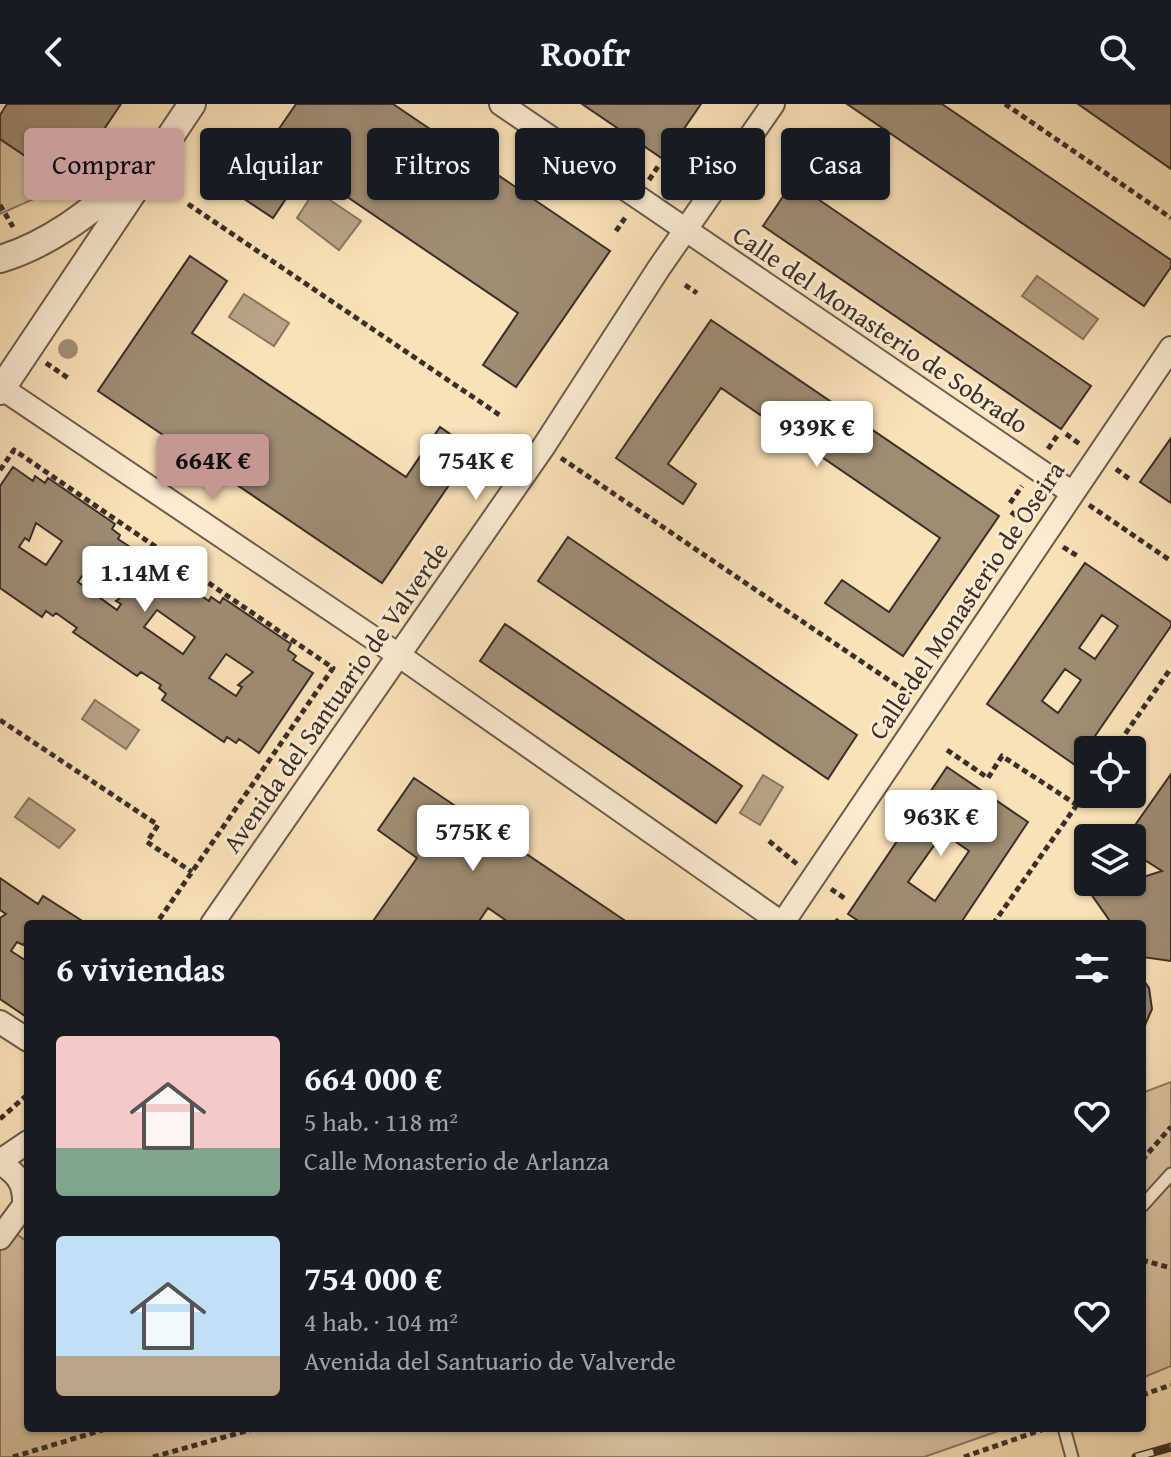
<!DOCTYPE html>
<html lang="es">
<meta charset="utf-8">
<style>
body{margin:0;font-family:"Gentium Book Plus",serif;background:#242831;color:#f1f3f6;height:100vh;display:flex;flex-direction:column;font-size:30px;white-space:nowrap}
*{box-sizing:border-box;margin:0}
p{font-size:26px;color:#9ea1a6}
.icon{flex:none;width:44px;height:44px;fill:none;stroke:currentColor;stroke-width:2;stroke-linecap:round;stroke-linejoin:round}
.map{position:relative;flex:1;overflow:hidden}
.details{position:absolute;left:24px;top:816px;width:1122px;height:512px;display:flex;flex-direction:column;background:#171b24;border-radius:8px;box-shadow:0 2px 6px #0004}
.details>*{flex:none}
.top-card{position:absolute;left:24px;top:24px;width:1124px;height:72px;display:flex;gap:16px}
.fabs{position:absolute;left:1074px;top:632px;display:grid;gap:16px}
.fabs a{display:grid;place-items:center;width:72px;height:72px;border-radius:8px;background:#171b24;box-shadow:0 2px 6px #0004;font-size:40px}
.price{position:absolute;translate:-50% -68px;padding:0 18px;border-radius:8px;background:#fff;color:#222;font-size:26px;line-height:52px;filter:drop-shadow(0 2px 4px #0008)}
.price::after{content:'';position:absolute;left:50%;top:48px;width:24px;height:18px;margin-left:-12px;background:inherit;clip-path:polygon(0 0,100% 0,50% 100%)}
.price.active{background:#c59692;color:#111}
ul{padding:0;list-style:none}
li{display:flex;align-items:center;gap:24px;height:200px;padding:0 32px}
li span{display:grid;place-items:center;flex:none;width:224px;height:160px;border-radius:8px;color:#555}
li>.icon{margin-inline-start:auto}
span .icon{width:96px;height:96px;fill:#fffc;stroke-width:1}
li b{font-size:34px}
h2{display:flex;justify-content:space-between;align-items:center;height:96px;padding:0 32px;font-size:34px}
.chip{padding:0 28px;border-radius:8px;background:#171b24;box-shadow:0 2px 6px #0004;font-size:28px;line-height:72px}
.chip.active{background:#c59692;color:#111}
header{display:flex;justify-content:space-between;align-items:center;height:104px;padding:0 32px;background:#171b24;font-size:36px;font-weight:800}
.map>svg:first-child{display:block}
.green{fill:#d9c3a0;stroke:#8a7964;stroke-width:2}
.water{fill:#b8a487;stroke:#867561;stroke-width:2}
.building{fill:#9e8c73;stroke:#3b2f29;stroke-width:2;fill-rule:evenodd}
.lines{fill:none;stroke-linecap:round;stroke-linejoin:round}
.service-casing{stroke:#6a5c4d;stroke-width:15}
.minor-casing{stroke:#6a5c4d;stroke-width:26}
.tertiary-casing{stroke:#6a5c4d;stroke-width:30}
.path{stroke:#3b2f29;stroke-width:5;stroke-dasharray:6 4;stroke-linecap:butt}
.service{stroke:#fbecd1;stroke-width:11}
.minor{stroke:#fbecd1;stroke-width:22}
.tertiary{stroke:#fbecd1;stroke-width:26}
.rail-casing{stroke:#3b2f29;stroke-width:9}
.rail{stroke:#fbecd1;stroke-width:6;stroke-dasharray:18;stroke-linecap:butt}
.tree{fill:#a29077}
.labels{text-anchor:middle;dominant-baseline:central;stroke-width:6;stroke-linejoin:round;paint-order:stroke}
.street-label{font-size:26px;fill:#3b2f29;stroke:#fbecd1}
</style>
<header><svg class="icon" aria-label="back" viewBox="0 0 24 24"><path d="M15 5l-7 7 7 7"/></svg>Roofr<svg class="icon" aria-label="search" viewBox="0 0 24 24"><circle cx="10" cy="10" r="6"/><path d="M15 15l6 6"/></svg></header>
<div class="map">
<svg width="1171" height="1353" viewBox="0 0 1171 1353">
<rect width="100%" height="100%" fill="#f9e1b8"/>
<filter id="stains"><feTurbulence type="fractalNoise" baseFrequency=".0025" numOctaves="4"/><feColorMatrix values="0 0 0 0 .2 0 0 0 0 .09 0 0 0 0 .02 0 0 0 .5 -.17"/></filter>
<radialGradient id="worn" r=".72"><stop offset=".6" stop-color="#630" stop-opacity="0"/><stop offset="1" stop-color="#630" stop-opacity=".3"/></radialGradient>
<path class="green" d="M0,35L67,80L0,110Z
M1171,978V1262L1142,1274V989Z
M0,1119L28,1138V1324H1007L924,1353H0Z"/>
<path class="water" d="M315,86L361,117L339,146L297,114Z
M1037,172L1098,215L1083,235L1022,192Z
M244,190L289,219L274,242L229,213Z
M95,596L139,626L126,645L82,615Z
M763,671L783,683L760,721L740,709Z
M29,694L75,726L59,744L15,713Z"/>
<path class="building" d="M7,0H121L67,80L0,35V11Z
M296,0H393L610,147L516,283L483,261L518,209L306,65L273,114L235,89Z
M582,0H701L663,55Z
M847,0H942L1171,156V163L1144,202Z
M1078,0H1171V65Z
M793,78L1091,282L1061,325L763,122Z
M190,152L227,177L192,229L406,373L440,323L473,346L382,479L98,287Z
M711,216L999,412L903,552L825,499L842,476L889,508L940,434L721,284L668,360L696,380L683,400L616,354Z
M1171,334V399L1140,378Z
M13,363L33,377L35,372L45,379L48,374L115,420L112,425L120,431L118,435L141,450L144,447L152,452L155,448L183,466L180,472L188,477L185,481L209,497L211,493L220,499L223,494L291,540L288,546L296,552L293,556L313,569L259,649L239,635L236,639L227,633L224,638L162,596L166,590L159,584L161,581L141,568L137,572L73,528L77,524L56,509L53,512L46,507L42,513L0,484V382ZM36,419L62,437L46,461L19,443L25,434L29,437ZM90,460L129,487L116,497L121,500L117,506L78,478L82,472L85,474ZM157,506L195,533L183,550L144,523ZM226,550L253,568L238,581L242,583L236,592L209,574Z
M568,433L857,631L828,675L538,477Z
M1085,459L1171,518V522L1075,661L987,600ZM1102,511L1118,522L1095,555L1079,544ZM1065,565L1081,576L1058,609L1042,597Z
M505,520L742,682L716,719L480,557Z
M947,663L1028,718L960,820H863L848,810ZM943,729L969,747L935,797L908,778Z
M1171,670V857L1142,853V820H1112L1091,790L1162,767L1132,748V734H1126Z
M414,674L624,816L621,820H511L488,804L477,820H371L417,754L378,726Z
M0,774L38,800L43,792L87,820H28V834L23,841L17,838L11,847L28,858V914L0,895V814L6,810L0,806Z
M1142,874L1149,884L1152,905L1142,928Z"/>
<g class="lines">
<defs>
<path id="service" d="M1142,1102L1171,1070
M1064,1324L1072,1353"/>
<path id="minor" d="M501,0L1071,388
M0,283L397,550L783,820
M212,820L544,342L659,164L773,0
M782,820L1171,244
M0,918L28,936
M0,1057L28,1038
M0,1059C18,1070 25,1080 24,1101
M0,1134L28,1096"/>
<path id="tertiary" d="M0,155C54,139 95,103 138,68
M0,287L192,0"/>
</defs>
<use href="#service" class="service-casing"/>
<use href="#minor" class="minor-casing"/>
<use href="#tertiary" class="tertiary-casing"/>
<path class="path" d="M1005,0L1171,114
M649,76L659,61
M188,100L501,312
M0,101L13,123
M616,127L627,111
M685,181L697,189
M46,259L68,274
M1066,330L1081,341
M1048,345L1057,332
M561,354L911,591
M1116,365L1132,377
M0,366L14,346L333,564L156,820
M1010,399L1022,382
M1089,401L1171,457
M1011,408L1028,420
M1063,443L1079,453
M0,616L158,721L147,738L192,768
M947,646L988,674L1002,652L1077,701
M1114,646L1171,564
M769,737L797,760
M831,785L847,796
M835,820L841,812
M993,820L1088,685
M0,1015L28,990
M1142,1056L1171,1023
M1142,1156L1171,1164
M1142,1291L1171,1281
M13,1353L109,1324
M153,1353L257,1324
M964,1353L1047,1324"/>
<use href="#service" class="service"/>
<use href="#minor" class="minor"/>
<use href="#tertiary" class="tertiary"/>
<defs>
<path id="rail" d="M1136,1353L1171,1343"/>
</defs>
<use href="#rail" class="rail-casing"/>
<use href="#rail" class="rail"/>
</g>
<circle class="tree" cx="68" cy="245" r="10"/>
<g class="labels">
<g class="street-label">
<text transform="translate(881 225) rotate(34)">Calle del Monasterio de Sobrado</text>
<text transform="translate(966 496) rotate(-56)">Calle del Monasterio de Oseira</text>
<text transform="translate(335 593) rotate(-55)">Avenida del Santuario de Valverde</text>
</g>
</g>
<rect width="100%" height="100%" filter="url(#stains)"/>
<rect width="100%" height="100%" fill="url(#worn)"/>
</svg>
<div class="fabs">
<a><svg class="icon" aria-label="locate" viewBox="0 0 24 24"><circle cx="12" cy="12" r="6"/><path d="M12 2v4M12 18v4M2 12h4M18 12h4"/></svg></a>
<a><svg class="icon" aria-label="layers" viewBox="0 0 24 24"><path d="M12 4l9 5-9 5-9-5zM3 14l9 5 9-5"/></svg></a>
</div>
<b class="price" style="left:817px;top:365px">939K €</b>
<b class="price active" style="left:213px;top:398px">664K €</b>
<b class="price" style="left:476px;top:398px">754K €</b>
<b class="price" style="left:145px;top:510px">1.14M €</b>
<b class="price" style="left:941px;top:754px">963K €</b>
<b class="price" style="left:473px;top:769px">575K €</b>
<div class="top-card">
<a class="chip active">Comprar</a>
<a class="chip">Alquilar</a>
<a class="chip">Filtros</a>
<a class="chip">Nuevo</a>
<a class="chip">Piso</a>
<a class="chip">Casa</a>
</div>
<section class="details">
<h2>6 viviendas<svg class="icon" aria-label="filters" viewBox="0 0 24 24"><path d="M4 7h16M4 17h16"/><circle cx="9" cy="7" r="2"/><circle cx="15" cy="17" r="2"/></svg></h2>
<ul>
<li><span style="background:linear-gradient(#f6c9c9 70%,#7fa58c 0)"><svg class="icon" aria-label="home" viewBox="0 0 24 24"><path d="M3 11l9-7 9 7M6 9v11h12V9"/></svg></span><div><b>664 000 €</b><p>5 hab. · 118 m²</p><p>Calle Monasterio de Arlanza</p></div><svg class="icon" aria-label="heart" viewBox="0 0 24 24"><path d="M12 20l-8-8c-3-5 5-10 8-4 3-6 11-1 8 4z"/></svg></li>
<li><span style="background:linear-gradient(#bfe0f5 75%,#b9a48a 0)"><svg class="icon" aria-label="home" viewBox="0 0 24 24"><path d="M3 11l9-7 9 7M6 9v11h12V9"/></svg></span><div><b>754 000 €</b><p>4 hab. · 104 m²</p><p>Avenida del Santuario de Valverde</p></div><svg class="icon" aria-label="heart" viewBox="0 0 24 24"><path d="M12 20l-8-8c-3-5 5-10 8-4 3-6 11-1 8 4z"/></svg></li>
</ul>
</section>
</div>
